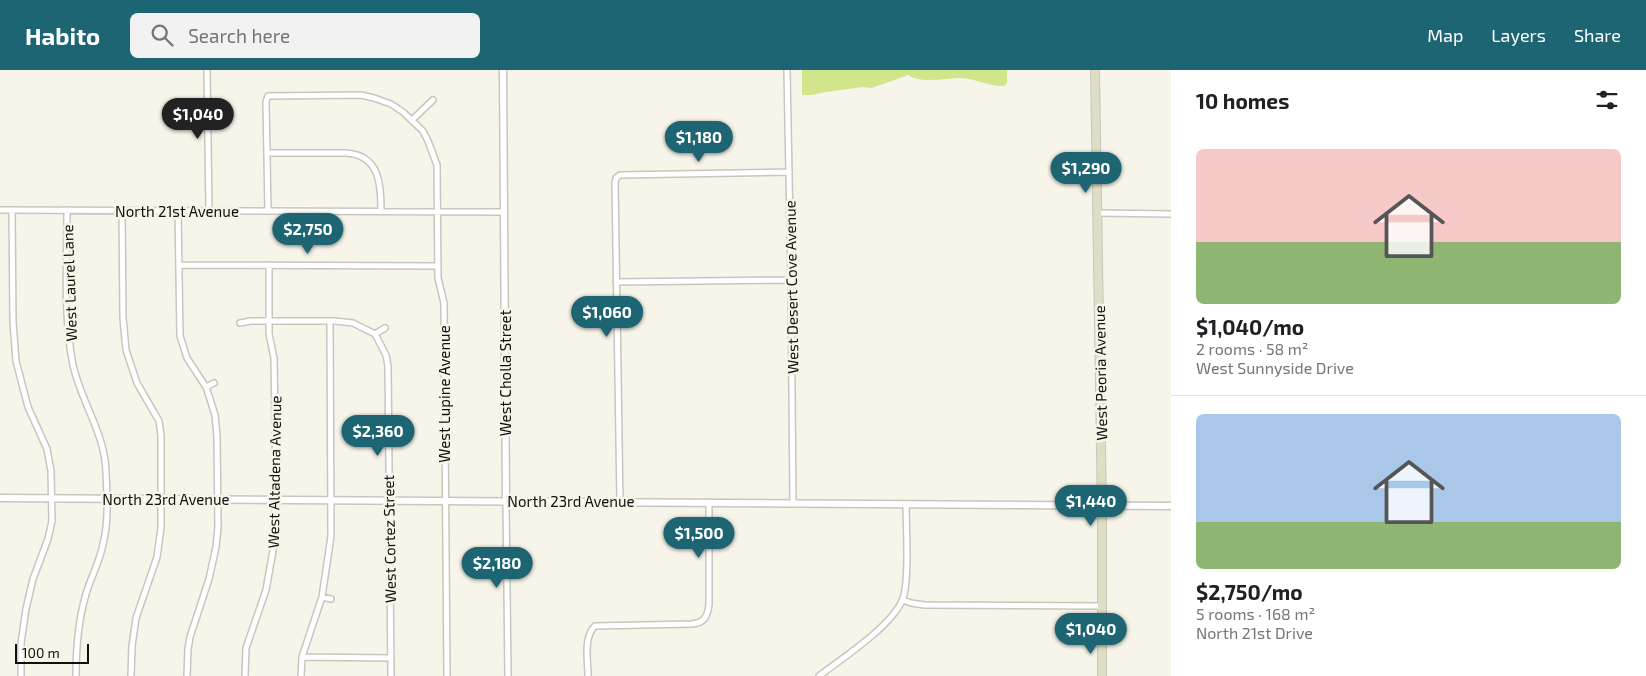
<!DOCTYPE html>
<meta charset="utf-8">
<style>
body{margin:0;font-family:"Exo 2",sans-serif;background:#f2f2f2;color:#202124;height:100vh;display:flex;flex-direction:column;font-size:19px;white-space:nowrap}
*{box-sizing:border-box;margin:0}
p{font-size:16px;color:#757577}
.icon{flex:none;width:28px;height:28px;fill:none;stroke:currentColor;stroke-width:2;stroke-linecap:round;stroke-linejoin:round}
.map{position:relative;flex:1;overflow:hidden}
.side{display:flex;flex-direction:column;background:#fff;width:475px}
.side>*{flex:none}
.scale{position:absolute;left:15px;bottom:12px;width:74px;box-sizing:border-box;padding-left:5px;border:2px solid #100f0c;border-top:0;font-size:14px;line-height:18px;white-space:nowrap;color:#100f0c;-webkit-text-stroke:4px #f7f4ea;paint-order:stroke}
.price{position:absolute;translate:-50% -42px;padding:0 11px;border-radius:18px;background:#1d6573;color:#fff;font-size:16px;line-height:32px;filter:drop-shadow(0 1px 2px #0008)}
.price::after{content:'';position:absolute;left:50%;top:30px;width:15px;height:11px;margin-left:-8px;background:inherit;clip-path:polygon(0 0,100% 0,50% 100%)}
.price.active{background:#222;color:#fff}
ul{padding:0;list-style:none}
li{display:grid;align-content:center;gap:10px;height:265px;padding:0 25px}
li+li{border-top:1px solid #e0e0e0}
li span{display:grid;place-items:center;height:155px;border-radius:8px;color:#555}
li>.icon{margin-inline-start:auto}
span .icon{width:90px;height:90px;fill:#fffc;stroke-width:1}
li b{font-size:21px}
h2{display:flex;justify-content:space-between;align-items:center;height:60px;padding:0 25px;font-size:21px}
header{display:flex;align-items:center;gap:30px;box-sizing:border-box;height:70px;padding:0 25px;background:#1d6573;color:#fff}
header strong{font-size:24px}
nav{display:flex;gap:28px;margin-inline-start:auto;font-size:18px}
.search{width:350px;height:45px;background:#f2f2f2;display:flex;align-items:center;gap:12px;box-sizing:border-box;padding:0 18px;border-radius:8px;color:#757577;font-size:19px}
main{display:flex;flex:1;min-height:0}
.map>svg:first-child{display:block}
.green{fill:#d1e68a}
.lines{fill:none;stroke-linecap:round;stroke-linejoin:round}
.minor-casing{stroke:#c9c6bd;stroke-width:8}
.tertiary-casing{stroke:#c9c6bd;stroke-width:9}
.secondary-casing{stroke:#c9c6bd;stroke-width:10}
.minor{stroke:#fff;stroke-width:5}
.tertiary{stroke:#fff;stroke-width:6}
.secondary{stroke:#dfddc4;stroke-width:8}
.labels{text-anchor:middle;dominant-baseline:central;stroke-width:5;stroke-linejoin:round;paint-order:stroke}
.street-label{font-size:15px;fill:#100f0c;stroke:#f7f4ea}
</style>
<header>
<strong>Habito</strong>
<div class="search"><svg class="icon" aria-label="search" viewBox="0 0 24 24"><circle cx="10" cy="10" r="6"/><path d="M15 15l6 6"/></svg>Search here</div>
<nav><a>Map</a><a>Layers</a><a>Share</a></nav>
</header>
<main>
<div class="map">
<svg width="1171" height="606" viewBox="0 0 1171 606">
<rect width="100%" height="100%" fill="#f7f4ea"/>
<path class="green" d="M802,0H1007V13L1004,16H1000C987,15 975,9 962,8C947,8 920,14 908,5L872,18L863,17L826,22L811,25H802Z"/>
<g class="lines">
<defs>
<path id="minor" d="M207,0L209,141
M787,0L791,210L793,434
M413,49L433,30
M267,83H346C380,85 381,115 381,141
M0,140L504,142
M12,140L13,252L16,291L28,337L47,379L51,401L52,451L48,469L33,509L26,539L21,573V606
M67,140C67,190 63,245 73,295C81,332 105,363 106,402C107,426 109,451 103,474C100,491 91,507 86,524C78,551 76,578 76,606
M122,140L123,248L126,280L137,313L159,351L161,365V458L157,487L136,548L132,576L131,606
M178,141L180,266L187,288L206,317L210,329L215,345L217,366L218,457L216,477L209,509L190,567L188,579L187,606
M268,141L266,32L268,26L361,25L374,28L391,34L403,42L423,61L428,71L437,95L438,208L444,233L447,606
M1097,143L1171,144
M179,195L438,196
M616,212L791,210
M240,253L251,251H335L353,253L375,264L386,285L388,296L391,606
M375,264L385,258
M206,317L214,313
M506,431L508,606
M620,432L615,113L616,108L620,105L789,102
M322,527L331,529
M903,530L911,533L925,535L1102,536
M302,587L390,588
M245,606L246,578L266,520L274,475L276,421L274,288L269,264V195
M301,606L302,587L322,527L331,466L330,251
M588,606C588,591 583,567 595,556L691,554C704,553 707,548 709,535V432
M819,606C843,588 890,557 902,531C910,513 906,456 906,434"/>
<path id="tertiary" d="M503,0L506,431
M0,428L1171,436"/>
<path id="secondary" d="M1095,0L1102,443V606"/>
</defs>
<use href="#minor" class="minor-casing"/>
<use href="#tertiary" class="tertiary-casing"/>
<use href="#secondary" class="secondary-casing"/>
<use href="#minor" class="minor"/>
<use href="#tertiary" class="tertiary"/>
<use href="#secondary" class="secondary"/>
</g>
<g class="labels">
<g class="street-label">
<text x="177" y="141">North 21st Avenue</text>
<text transform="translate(69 213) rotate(-92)">West Laurel Lane</text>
<text transform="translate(791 217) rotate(-91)">West Desert Cove Avenue</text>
<text transform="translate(505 303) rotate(-90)">West Cholla Street</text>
<text transform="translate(1100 303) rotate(-91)">West Peoria Avenue</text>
<text transform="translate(444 324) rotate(-90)">West Lupine Avenue</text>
<text transform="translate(274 402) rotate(-89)">West Altadena Avenue</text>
<text x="166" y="429">North 23rd Avenue</text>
<text x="571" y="431">North 23rd Avenue</text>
<text transform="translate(389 469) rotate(-91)">West Cortez Street</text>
</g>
</g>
</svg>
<div class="scale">100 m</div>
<b class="price active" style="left:198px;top:70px">$1,040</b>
<b class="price" style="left:699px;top:93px">$1,180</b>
<b class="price" style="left:1086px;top:124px">$1,290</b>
<b class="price" style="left:308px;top:185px">$2,750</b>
<b class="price" style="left:607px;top:268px">$1,060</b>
<b class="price" style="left:378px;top:387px">$2,360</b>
<b class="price" style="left:1091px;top:457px">$1,440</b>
<b class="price" style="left:699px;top:489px">$1,500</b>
<b class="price" style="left:497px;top:519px">$2,180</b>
<b class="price" style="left:1091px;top:585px">$1,040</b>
</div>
<section class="side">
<h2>10 homes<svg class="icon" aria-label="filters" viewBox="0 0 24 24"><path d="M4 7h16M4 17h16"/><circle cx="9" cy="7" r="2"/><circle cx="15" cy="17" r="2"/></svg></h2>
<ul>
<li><span style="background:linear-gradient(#f6c9c9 60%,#8fb573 0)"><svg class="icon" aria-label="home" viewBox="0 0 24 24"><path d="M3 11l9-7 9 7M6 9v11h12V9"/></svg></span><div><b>$1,040/mo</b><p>2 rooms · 58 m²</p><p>West Sunnyside Drive</p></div></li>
<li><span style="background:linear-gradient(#a9c7e8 70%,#8fb573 0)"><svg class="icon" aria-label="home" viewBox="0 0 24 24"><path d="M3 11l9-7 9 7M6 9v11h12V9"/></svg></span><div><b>$2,750/mo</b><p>5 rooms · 168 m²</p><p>North 21st Drive</p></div></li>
</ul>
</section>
</main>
